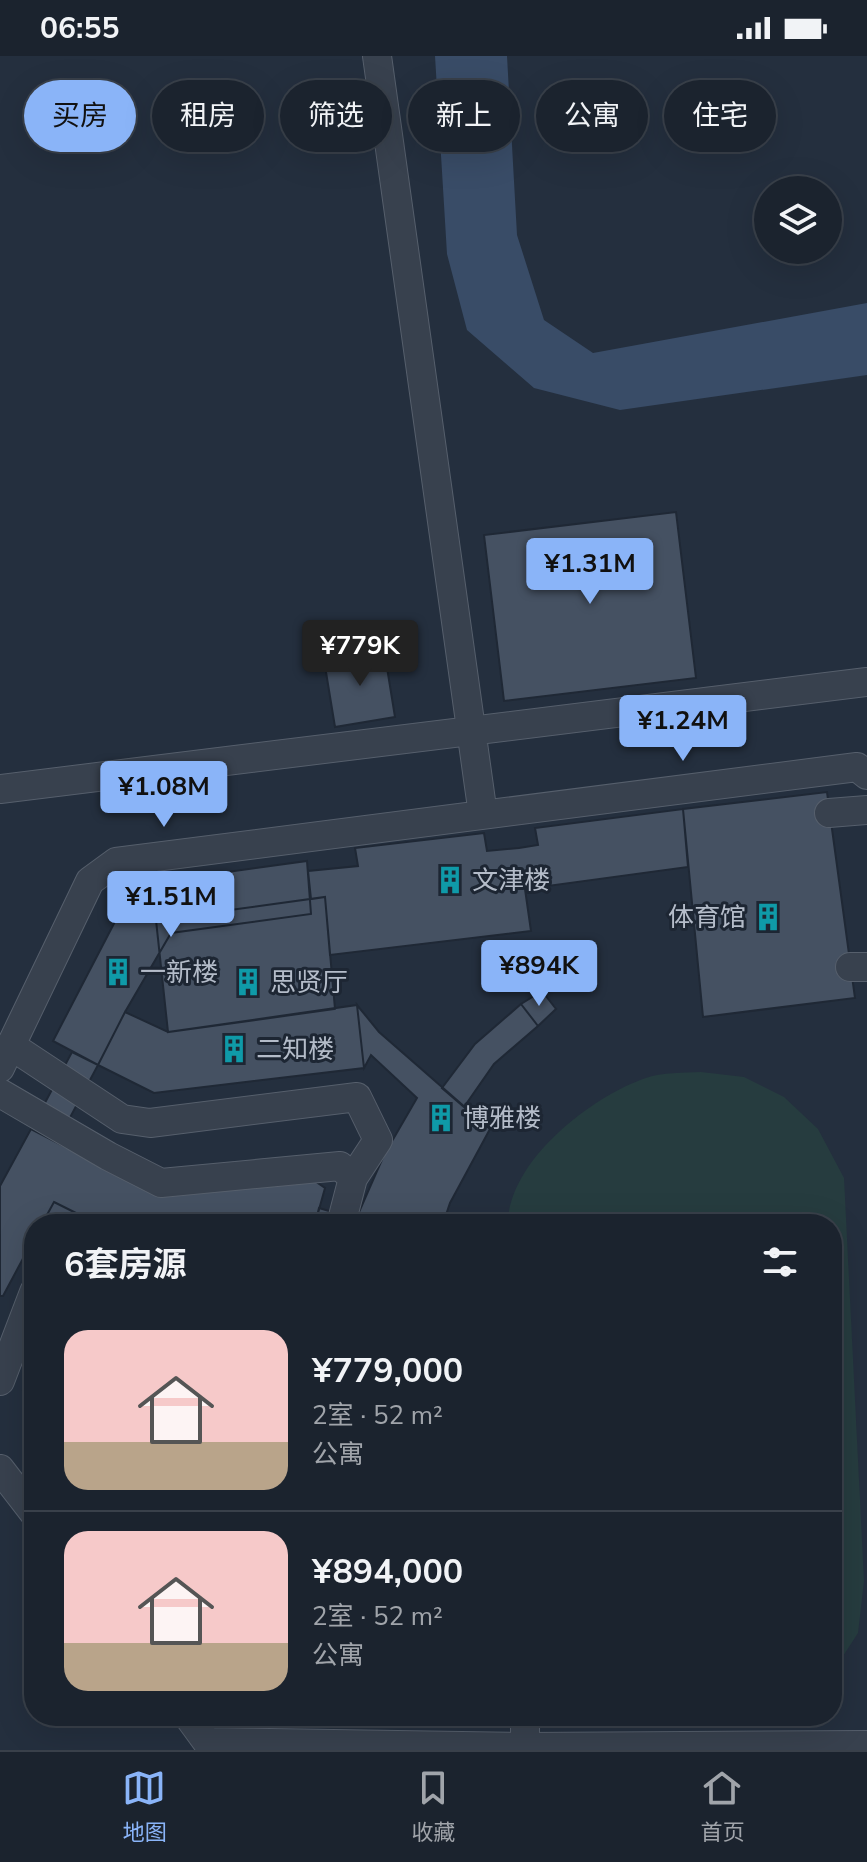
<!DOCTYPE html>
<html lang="zh">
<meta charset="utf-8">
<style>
body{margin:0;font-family:"Nunito Sans","Noto Sans SC",sans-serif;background:#282f3a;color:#f1f3f6;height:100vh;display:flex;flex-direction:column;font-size:30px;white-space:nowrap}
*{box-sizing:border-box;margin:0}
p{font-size:26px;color:#a0a4aa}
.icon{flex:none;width:44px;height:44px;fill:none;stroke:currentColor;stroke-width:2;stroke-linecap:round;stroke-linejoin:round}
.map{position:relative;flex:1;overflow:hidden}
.drawer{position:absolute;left:24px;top:1158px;width:818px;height:512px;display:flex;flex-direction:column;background:#1b232e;border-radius:32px;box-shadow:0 8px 32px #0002,0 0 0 2px #39404a}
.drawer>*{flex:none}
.top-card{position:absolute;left:24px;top:24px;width:820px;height:72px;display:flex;gap:16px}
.controls{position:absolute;left:754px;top:120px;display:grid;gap:16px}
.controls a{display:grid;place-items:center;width:88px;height:88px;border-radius:50%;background:#1b232e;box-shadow:0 8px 32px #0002,0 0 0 2px #39404a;font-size:40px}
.price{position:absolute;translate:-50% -68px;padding:0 18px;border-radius:8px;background:#8ab4f8;color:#111;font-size:26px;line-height:52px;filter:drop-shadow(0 2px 4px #0008)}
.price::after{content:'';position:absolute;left:50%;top:48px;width:24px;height:18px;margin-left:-12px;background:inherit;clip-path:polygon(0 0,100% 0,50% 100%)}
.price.current{background:#222;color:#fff}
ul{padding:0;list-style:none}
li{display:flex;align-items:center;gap:24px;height:200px;padding:0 40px}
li+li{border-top:2px solid #39404a}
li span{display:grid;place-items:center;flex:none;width:224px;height:160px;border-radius:24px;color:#555}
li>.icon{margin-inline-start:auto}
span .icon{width:96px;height:96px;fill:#fffc;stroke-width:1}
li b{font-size:34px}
h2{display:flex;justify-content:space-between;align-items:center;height:96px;padding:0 40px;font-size:34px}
.tag{padding:0 28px;border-radius:36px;background:#1b232e;box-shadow:0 8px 32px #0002,0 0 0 2px #39404a;font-size:28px;line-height:72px}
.tag.current{background:#8ab4f8;color:#111}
.status{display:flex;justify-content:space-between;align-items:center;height:56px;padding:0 40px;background:#1b232e;direction:ltr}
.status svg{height:22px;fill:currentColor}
.tabs{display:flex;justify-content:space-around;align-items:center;height:112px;border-top:2px solid #39404a;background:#1b232e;font-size:22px;color:#a0a4aa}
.tabs a{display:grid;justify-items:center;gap:4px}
.tabs .current{color:#8ab4f8}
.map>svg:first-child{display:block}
.green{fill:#263c3f}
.water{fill:#394c67}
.building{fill:#455162;stroke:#1f2835;stroke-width:2}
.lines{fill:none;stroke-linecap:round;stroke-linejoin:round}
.minor-casing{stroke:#565f6c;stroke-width:30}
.minor{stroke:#38414e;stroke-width:28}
.labels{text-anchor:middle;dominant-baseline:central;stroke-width:6;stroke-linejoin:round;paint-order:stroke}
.poi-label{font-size:26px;fill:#b4bcc9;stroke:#1d2633;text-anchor:start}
</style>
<div class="status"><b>06:55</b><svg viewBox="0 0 49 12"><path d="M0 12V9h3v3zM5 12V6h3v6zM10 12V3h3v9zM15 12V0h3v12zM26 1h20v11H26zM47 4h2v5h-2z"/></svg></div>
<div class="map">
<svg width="867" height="1694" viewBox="0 0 867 1694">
<rect width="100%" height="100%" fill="#242f3e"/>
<path class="green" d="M701,1016L744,1021L784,1041L818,1073L844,1122L864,1525L858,1577L832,1617V1168H508C508,1105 592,1040 646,1022C662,1016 684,1017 701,1016Z
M646,1660H753L727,1669L667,1667Z"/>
<path class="water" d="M435,0H507L517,179L544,264L593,297L867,247V319L620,354L534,332L467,274L447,198Z"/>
<path class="building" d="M676,456L696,622L504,645L484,479Z
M384,593L395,661L335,671L324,604Z
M827,736L855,942L703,961L683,753Z
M683,753L688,811L525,833L531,875L330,899L325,841L311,843L308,815L358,810L355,792L484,777L487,795L519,792L538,789L535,772Z
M307,805L311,858L171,877L125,956L98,1009L53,985L134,829Z
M325,841L335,953L168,976L156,864Z
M542,935L556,953L538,970L521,948Z
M521,948L538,970L494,1008L464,1051L442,1032L475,988Z
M357,949L364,1012L154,1037L98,1009L125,956L168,976Z
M357,949L379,976L490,1073L450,1147L443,1168H315L319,1152L356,1163L384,1099L417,1042L371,999L364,1012Z
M72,996L98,1009L57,1086L31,1073Z
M31,1073L158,1139L306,1119L325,1132L315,1168H98L54,1146L42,1168H34V1182L3,1240H0V1130Z
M54,1146L98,1168H42Z
M34,1182V1207L23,1203Z
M34,1303V1338L23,1334Z"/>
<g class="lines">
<defs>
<path id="minor" d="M377,0L483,759
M0,733L867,626
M829,757L867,754
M850,911H867
M0,1012L90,825L116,806L857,711L867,719
M0,1037L108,1100L161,1127L340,1110L353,1122L378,1084L357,1041L150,1067L122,1063L10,989
M341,1168L353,1122
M0,1325L34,1236
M0,1413L34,1457
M188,1660L207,1686L525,1691L867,1689
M525,1660V1691"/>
</defs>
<use href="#minor" class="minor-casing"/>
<use href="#minor" class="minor"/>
</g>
<defs>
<symbol id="building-bare" viewBox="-9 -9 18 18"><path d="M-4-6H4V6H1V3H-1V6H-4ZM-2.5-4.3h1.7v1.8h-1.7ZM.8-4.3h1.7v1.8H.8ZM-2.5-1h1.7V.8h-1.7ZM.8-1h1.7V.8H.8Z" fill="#0f9aa8" stroke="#1d2633" stroke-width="2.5" paint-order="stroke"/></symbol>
</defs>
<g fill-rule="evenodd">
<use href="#building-bare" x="430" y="804" width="40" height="40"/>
<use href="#building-bare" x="748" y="841" width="40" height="40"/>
<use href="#building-bare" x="98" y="896" width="40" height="40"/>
<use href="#building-bare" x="228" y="906" width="40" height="40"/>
<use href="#building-bare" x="214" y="973" width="40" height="40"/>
<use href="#building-bare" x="421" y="1042" width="40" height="40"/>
</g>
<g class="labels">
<g class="poi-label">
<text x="472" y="824">文津楼</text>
<text x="746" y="861" text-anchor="end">体育馆</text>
<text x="140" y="916">一新楼</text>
<text x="270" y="926">思贤厅</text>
<text x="256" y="993">二知楼</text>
<text x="463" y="1062">博雅楼</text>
</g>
</g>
</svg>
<div class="controls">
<a><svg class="icon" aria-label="layers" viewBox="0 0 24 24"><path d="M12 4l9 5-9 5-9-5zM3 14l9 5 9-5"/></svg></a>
</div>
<b class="price" style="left:590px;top:550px">¥1.31M</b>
<b class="price current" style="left:360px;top:632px">¥779K</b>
<b class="price" style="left:683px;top:707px">¥1.24M</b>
<b class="price" style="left:164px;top:773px">¥1.08M</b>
<b class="price" style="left:171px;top:883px">¥1.51M</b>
<b class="price" style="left:539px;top:952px">¥894K</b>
<div class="top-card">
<a class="tag current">买房</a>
<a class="tag">租房</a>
<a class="tag">筛选</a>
<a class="tag">新上</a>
<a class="tag">公寓</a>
<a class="tag">住宅</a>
</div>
<section class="drawer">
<h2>6套房源<svg class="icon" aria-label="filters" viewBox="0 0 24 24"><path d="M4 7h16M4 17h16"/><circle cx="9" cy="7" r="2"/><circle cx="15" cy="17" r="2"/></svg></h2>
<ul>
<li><span style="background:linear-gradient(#f6c9c9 70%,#b9a48a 0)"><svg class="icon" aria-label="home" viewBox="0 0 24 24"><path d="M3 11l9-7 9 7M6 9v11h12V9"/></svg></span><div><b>¥779,000</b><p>2室 · 52 m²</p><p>公寓</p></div></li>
<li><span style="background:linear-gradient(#f6c9c9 70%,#b9a48a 0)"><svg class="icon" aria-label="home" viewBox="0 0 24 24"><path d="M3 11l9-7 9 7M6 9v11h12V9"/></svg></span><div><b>¥894,000</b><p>2室 · 52 m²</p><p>公寓</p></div></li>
</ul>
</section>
</div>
<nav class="tabs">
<a class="current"><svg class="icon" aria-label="map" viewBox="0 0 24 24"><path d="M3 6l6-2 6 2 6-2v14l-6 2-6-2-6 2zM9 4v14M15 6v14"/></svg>地图</a>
<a><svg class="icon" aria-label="saved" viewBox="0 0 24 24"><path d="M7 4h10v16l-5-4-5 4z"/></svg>收藏</a>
<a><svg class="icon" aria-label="home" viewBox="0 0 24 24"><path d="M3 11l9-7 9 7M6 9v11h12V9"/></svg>首页</a>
</nav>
